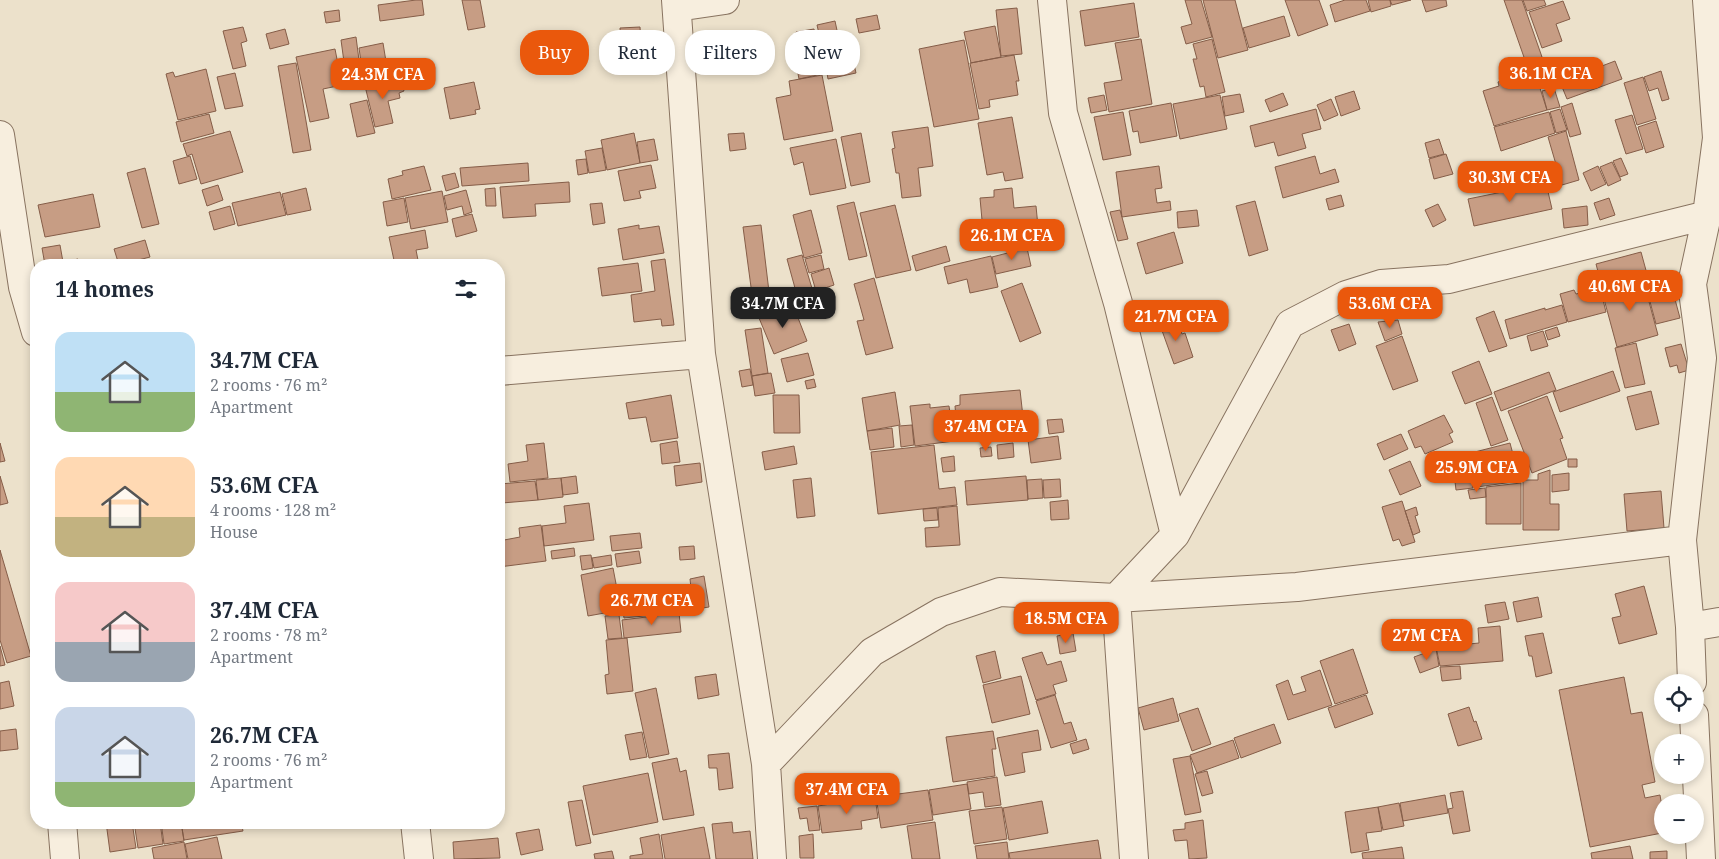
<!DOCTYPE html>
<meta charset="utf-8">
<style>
body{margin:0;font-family:"Noto Serif",serif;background:#f6f6f7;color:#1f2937;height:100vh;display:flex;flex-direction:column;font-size:19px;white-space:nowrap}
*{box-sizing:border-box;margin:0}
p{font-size:16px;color:#747a83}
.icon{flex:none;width:28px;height:28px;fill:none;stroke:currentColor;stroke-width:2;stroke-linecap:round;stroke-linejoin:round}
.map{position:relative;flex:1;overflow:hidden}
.panel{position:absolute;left:30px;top:259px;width:475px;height:570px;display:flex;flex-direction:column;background:#fff;border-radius:20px;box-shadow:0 2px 8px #0003}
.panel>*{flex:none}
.banner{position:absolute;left:520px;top:30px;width:475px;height:45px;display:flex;gap:10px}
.fabs{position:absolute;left:1654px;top:674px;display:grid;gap:10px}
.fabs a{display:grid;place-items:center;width:50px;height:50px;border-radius:50%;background:#fff;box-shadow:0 2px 8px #0003;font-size:25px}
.price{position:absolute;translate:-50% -42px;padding:0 11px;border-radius:10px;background:#ea580c;color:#fff;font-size:16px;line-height:32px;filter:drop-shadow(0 1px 2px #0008)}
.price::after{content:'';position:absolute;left:50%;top:30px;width:15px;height:11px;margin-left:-8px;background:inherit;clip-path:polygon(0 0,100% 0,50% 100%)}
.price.current{background:#222;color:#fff}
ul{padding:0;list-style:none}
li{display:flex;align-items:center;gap:15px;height:125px;padding:0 25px}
li span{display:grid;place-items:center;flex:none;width:140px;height:100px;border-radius:15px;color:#555}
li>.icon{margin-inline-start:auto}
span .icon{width:60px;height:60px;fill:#fffc;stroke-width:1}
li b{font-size:21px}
h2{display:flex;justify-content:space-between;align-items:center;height:60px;padding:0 25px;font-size:21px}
.tag{padding:0 18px;border-radius:20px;background:#fff;box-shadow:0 2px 8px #0003;font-size:18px;line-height:45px}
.tag.current{background:#ea580c;color:#fff}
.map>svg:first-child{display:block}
.building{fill:#c79d84;stroke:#855d48}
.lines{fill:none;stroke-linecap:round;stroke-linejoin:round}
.minor-casing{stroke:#887360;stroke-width:30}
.minor{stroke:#f7eede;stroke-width:28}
</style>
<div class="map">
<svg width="1719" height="859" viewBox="0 0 1719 859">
<rect width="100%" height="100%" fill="#ece1cb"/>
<path class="building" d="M416,0H422L424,15L380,21L378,5Z
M462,0H480L485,27L468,30Z
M1185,0H1201L1212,37L1186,44L1181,27L1192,24Z
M1203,0H1235L1248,50L1218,58Z
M1285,0H1319L1328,25L1298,36Z
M1345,0H1366L1370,11L1335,22L1330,5Z
M1368,0H1390L1391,6L1371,12Z
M1390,0H1411L1392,5Z
M1422,0H1446L1447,6L1426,12Z
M1504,0H1522L1542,57L1526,63Z
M1523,0H1544L1546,5L1527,11Z
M1563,1L1570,19L1556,24L1562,41L1542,48L1529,12Z
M1134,3L1139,37L1085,46L1080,11Z
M1017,8L1022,54L1001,56L996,10Z
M339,10L340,21L326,23L324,12Z
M877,15L880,29L859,33L856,19Z
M1284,16L1290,36L1249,48L1243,28Z
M835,21L838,35L820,38L817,25Z
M995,26L1001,57L971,63L964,32Z
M243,27L247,41L241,43L246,66L233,69L223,31Z
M640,27L641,44L621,46L620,28Z
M285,29L289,44L270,49L266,34Z
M814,29L817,48L800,52L796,32Z
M839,36L842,52L851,51L856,73L828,79L821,39Z
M356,37L359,60L344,62L341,40Z
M1141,39L1152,104L1109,112L1104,83L1122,80L1115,43Z
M1212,39L1225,92L1206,97L1204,86L1200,87L1193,59H1197L1193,44Z
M964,40L979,119L934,127L919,49Z
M383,43L388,74L354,80L351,63L361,62L359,48Z
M335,49L342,85L323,89L329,118L310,122L296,57Z
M818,54L822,74L799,79L795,58Z
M1014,55L1019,81H1016L1018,95L989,100L990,107L979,109L970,63Z
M1615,61L1622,79L1567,99L1560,82Z
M296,63L311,150L293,153L278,66Z
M206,69L216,111L178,120L166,74L173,72L175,77Z
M1661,71L1669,99L1662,101L1658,88L1649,91L1644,77Z
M235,73L243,106L225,109L217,77Z
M822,75L833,131L784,140L776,98L791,95L789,81Z
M1643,77L1656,119L1637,125L1624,83Z
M400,78L404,91L399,93L400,98L388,101L393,123L375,127L365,86Z
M1507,79L1510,87L1537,79L1547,110L1494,126L1483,91L1499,86L1498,82Z
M474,82L480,109L475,110L476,114L450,119L444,88Z
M1554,88L1560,107L1547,110L1542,91Z
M1354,91L1360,109L1341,116L1335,97Z
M1283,93L1288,105L1270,112L1265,100Z
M1240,94L1244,112L1225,116L1222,97Z
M1104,95L1107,110L1091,113L1088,98Z
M1220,95L1227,129L1180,139L1173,104Z
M1331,99L1338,115L1324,121L1317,105Z
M367,100L375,133L357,137L350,104Z
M1171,103L1177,136L1140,143L1138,131L1133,132L1129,111Z
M1572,103L1581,134L1570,137L1561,107Z
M1316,109L1321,129L1302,134L1306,148L1278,156L1274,142L1255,147L1250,126Z
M1560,109L1567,130L1556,133L1550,112Z
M1123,112L1131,155L1103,160L1094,117Z
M1549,112L1555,133L1501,151L1494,127Z
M209,114L214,133L181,142L176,122Z
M1632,115L1643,149L1626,154L1615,120Z
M1012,117L1023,178L1005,181L1003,172L987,175L978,123Z
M1656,121L1664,147L1646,153L1638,127Z
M928,127L933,166L918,168L921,196L902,198L899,173H896L892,149L895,148L892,132Z
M230,131L243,172L201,184L192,154L187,156L183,144Z
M1566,131L1579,180L1562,185L1548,137Z
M634,133L640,163L607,170L601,140Z
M744,133L746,149L730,151L728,134Z
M861,133L870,182L851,186L841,137Z
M654,139L658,160L640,163L637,142Z
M836,139L846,188L810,195L803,162L794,165L790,148Z
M1439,139L1444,154L1429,158L1425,143Z
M602,148L606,170L589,173L585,151Z
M1446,154L1453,174L1434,179L1429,159Z
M190,156L197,179L179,184L173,161Z
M1315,156L1320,174L1335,169L1339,182L1283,198L1275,167Z
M1621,158L1628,174L1620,177L1613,161Z
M586,159L588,173L578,175L576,160Z
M1612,162L1621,180L1608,186L1600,167Z
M528,163L529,181L462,186L460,168Z
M651,165L656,188L639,191L641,198L624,201L618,171Z
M424,166L431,190L392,199L388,179L403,175L402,171Z
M1159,166L1162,188L1155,189L1157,203L1170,201L1171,210L1122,217L1116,172Z
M1598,166L1606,184L1591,191L1583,173Z
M145,168L159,224L142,228L127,173Z
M1519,171L1522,188L1546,183L1552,209L1474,226L1468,199L1512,190L1509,173Z
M455,173L459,187L446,191L442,176Z
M569,182L570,202L535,204L536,216L503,218L500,187Z
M218,185L223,200L207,206L202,190Z
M306,188L311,210L287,215L282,194Z
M495,188L496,206H486L485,189Z
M1012,188L1014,208L1036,206L1039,237L984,242L980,198L994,197V190Z
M466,190L472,212L464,215L462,206L447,210L444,196Z
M442,191L448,222L411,229L405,198Z
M280,192L286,215L238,226L232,203Z
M93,194L100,227L45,237L38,205Z
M1341,195L1344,206L1329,210L1326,199Z
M404,198L408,222L387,226L383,202Z
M1609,198L1615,215L1600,220L1594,203Z
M1255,201L1268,250L1249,256L1236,206Z
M854,202L867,256L849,260L837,206Z
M602,203L605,223L593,225L590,204Z
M1438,204L1446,220L1433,227L1425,210Z
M895,205L911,270L876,278L860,213Z
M230,206L235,224L214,230L209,212Z
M1587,206L1588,225L1564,228L1562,209Z
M811,210L822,253L804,258L793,215Z
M1120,210L1128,239L1118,241L1110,212Z
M1197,210L1199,226L1178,228L1177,212Z
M472,214L477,231L456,237L452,219Z
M639,225V229L659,226L664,253L623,260L618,229Z
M761,225L770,300L753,302L743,227Z
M425,230L428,248L416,250L419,265H395L389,237Z
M1174,232L1183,263L1146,274L1137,243Z
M145,240L150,257L119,265L114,249Z
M60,245L63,262L78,259L79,265H45L42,248Z
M946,246L950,261L916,271L912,256Z
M1027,248L1031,266L996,274L992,257Z
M1641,252L1647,274L1602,287L1596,264Z
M802,255L814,295L798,299L787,259Z
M821,255L824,269L809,273L805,259Z
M991,256L998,287L970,293L967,279L948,284L944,267Z
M665,259L674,325L662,326L661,319L634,322L631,295L655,291L651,261Z
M638,263L642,291L602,296L598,268Z
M829,268L834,285L816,291L811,274Z
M1670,274L1675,291L1652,297L1647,280Z
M1642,276L1658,335L1617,347L1601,288Z
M874,278L893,348L866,355L857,321L864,320L854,284Z
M1022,283L1041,333L1020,342L1001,291Z
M1600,288L1606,312L1568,322L1560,294L1574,290L1576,294Z
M1673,292L1680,318L1656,324L1649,298Z
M793,305L807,341L774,354L759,318Z
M1562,305L1567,322L1510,339L1505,320L1545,308V310Z
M1494,311L1507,346L1489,352L1476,318Z
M1177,319L1182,334L1185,333L1193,357L1174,364L1160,325Z
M1398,320L1402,334L1385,341L1378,322Z
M1349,324L1356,344L1339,351L1331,330Z
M1557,327L1560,336L1548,340L1545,331Z
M761,328L768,373L752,376L745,330Z
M1543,331L1548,346L1531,351L1527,336Z
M1402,336L1418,381L1393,390L1376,346Z
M1636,343L1645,384L1625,388L1615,348Z
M1681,344L1689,370L1679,373L1677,365L1670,367L1665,348Z
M808,353L814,375L787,382L781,359Z
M1479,361L1492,394L1465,404L1452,372Z
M750,369L753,385L742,387L739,371Z
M1613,371L1620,391L1560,412L1553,392Z
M1549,372L1556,390L1501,411L1494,392Z
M771,373L775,393L755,396L752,376Z
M814,379L816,387L807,389L805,381Z
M1020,390L1025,435L958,441L955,406L960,405V395Z
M1651,391L1659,424L1636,430L1627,397Z
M895,392L900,425L867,431L862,398Z
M671,395L678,438L651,442L646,417L629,419L626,403Z
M773,395H799L800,433H774Z
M1547,396L1563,438L1560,439L1567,459L1532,473L1508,411Z
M1492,397L1508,440L1491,446L1476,403Z
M930,404V408L949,406L954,441L915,446L910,406Z
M1444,415L1453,432L1449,434L1453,442L1425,454L1421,446L1415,448L1408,431Z
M1062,419L1064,432L1049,434L1047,420Z
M912,425L914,445L901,447L899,426Z
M892,428L894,447L870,450L867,431Z
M1401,434L1408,449L1384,460L1377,444Z
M1058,436L1061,459L1031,463L1028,440Z
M677,441L680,462L662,464L660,444Z
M0,443L5,461L0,462Z
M544,443L548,478L510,482L508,464L528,461L526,445Z
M1013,443L1014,457L998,459L997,445Z
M1510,443L1520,481L1477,487L1467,454Z
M934,445L939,489L955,487L957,505L878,514L871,452Z
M794,446L797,464L765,470L762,452Z
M991,447L992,456L981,457L980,448Z
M954,456L955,471L943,472L941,458Z
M1568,459H1577V467H1568Z
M1410,461L1421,486L1400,495L1389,470Z
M700,463L702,482L676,486L674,466Z
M1550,470V504H1559V530H1523V480H1538V474Z
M1471,471L1473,488L1456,490L1454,473Z
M1569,473V490L1552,492V475Z
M0,476L8,503L0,505Z
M576,476L578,493L563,495L561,478Z
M1026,476L1028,500L967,505L965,481Z
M561,478L563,497L538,500L536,480Z
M811,478L815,516L797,518L793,480Z
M1042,479L1043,498L1028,499L1027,480Z
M1060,479L1061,497L1044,498L1043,480Z
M535,481L538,500L502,503L500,484Z
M1521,483V524H1486V487Z
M1485,488L1486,497L1470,499L1468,490Z
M1661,491L1664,528L1627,531L1624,494Z
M1068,500L1069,519L1051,520L1050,502Z
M1402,501L1415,542L1402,546L1399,539L1393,541L1382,507Z
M589,503L594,540L544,546L542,526L566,523L564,506Z
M957,506L960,545L926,547L925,528L939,527L938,508Z
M1416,507L1418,515L1415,516L1420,532L1413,535L1405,511Z
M937,508L938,520L924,521L923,509Z
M541,525L546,561L499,567V541L520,537L519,528Z
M640,533L642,548L612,551L610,536Z
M694,546L695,559L680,560L679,547Z
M574,548L575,556L552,559L551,551Z
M0,550L31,656L7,663L0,640Z
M639,551L641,563L617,567L615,554Z
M591,555L593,568L582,570L580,556Z
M611,555L612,565L594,568L592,558Z
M613,568L621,610L588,616L581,575Z
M704,576L709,607L665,614L662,592L691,588L690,579Z
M1644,586L1657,634L1619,644L1612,618L1621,616L1615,594Z
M661,592L664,614L624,618L621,597Z
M1538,597L1542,617L1517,622L1513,602Z
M1505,602L1509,619L1488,623L1485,605Z
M679,613L681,632L624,638L622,620Z
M619,615L622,638L608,639L605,616Z
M1500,626L1503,661L1440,666L1433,632L1446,630L1449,646L1479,643L1478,628Z
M1073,633L1076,651L1060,654L1057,636Z
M1543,633L1552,673L1536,677L1532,656H1529L1525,636Z
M627,638L633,691L607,694L605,675L609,674L606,640Z
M0,646L5,665L0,666Z
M1353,649L1368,693L1335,704L1320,661Z
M1436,649L1439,666L1420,673L1414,657Z
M995,651L1001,678L983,683L976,656Z
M1042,652L1047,665L1061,661L1067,681L1053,685L1056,694L1036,700L1022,658Z
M1460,666L1461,679L1442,681L1440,667Z
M1320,670L1332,705L1288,720L1276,685L1288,680L1293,695L1306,691L1301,677Z
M716,674L719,695L698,699L695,677Z
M1021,676L1030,714L992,723L983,685Z
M1624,677L1631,714L1642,712L1655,782L1642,785L1645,798L1660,795L1662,807V833L1590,847L1559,690Z
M9,681L14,706L0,709V683Z
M656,688L669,754L649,758L635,693Z
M1055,695L1064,724L1071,722L1077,740L1051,748L1036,701Z
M1366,695L1373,714L1335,728L1328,708Z
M1173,698L1179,721L1144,730L1138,708Z
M1469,707L1474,722L1476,721L1482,739L1458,746L1448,714Z
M1198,708L1211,744L1192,751L1179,714Z
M1274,724L1281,743L1241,758L1234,738Z
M16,729L18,749L0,751V731Z
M1038,730L1041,750L1022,753L1025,772L1005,776L997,738Z
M993,731L996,749H992L995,776L953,782L946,737Z
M642,732L647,757L630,760L625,735Z
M1086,739L1089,749L1073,754L1070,744Z
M1233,740L1239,758L1197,773L1190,755Z
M729,753L733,788L719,790L717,768H709L708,755Z
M1190,756L1201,812L1185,815L1173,759Z
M677,758L680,772L686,770L694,815L663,820L652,763Z
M1207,771L1213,793L1202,796L1195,774Z
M648,773L658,822L593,835L583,786Z
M997,777L1001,805L985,807L983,792L969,794L967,782Z
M967,784L971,809L933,815L929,790Z
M928,790L933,820L881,828L876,797Z
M1463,791L1470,831L1453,834L1448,809L1453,808L1450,793Z
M1445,795L1448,813L1403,821L1400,803Z
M875,797L878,818L861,821L862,829L822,833L818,806Z
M582,800L591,843L576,846L568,802Z
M1042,801L1048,833L1009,840L1003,808Z
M1399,803L1404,826L1383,830L1378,807Z
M817,806L820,830L809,831L807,818L800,819L798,808Z
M1002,807L1007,839L974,844L969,811Z
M1378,807L1382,831L1366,833L1369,850L1351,853L1345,812Z
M1203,820L1207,858L1189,859L1187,840L1175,841L1173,830L1185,829V823Z
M106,822H132L136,848L110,852Z
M134,822H160L163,844L138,848Z
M161,822H181L184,841L164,844Z
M181,822H241L243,831L184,840Z
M732,822L733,833L750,831L753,859H716L712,824Z
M935,822L940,859H912L907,826Z
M704,827L710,859H665L661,835Z
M539,829L543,850L521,855L516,833Z
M659,834L663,859H630V856L643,854L640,838Z
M813,834L814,858H800L799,836Z
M217,837L222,859H188L185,844Z
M498,838L500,858L454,859L453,842Z
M1098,840L1101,859H1010L1009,853Z
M184,842L187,859H154L152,848Z
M1007,842L1009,859H977L975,846Z
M1630,846L1633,859H1592L1591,853Z
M1402,847L1404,859H1363L1362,853Z
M612,851L614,859H595L594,854Z
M1667,851V859H1650V852Z"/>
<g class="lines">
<defs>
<path id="minor" d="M676,0L701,354L766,764L772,859
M1052,0L1063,113L1118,303L1175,535
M677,7L725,0
M0,135L23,287L36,332
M499,371L701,354
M1690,627L1719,622
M1692,682L1690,627L1682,540L1702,358L1692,284L1707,215
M1694,715L1701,859
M766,764L872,652L941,612L1000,592L1116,598L1297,587L1682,540
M62,822L65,859
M415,822L419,859
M1134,859L1116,598L1175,535L1290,324L1346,295L1381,284L1449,279L1707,215L1717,138L1707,0"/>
</defs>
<use href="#minor" class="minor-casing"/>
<use href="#minor" class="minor"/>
</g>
</svg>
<div class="fabs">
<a><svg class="icon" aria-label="locate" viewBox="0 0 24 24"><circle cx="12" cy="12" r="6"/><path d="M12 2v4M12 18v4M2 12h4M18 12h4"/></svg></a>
<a>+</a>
<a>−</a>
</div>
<b class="price" style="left:1551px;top:99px">36.1M CFA</b>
<b class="price" style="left:383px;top:100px">24.3M CFA</b>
<b class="price" style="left:1510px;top:203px">30.3M CFA</b>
<b class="price" style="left:1012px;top:261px">26.1M CFA</b>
<b class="price" style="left:1630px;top:312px">40.6M CFA</b>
<b class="price current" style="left:783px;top:329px">34.7M CFA</b>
<b class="price" style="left:1390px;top:329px">53.6M CFA</b>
<b class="price" style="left:1176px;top:342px">21.7M CFA</b>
<b class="price" style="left:986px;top:452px">37.4M CFA</b>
<b class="price" style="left:1477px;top:493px">25.9M CFA</b>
<b class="price" style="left:652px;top:626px">26.7M CFA</b>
<b class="price" style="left:1066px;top:644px">18.5M CFA</b>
<b class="price" style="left:1427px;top:661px">27M CFA</b>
<b class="price" style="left:847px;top:815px">37.4M CFA</b>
<div class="banner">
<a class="tag current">Buy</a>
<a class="tag">Rent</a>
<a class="tag">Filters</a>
<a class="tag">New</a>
</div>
<section class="panel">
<h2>14 homes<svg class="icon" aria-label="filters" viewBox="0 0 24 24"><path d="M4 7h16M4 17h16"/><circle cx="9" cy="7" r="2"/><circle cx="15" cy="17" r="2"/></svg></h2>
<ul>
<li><span style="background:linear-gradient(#bfe0f5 60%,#8fb573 0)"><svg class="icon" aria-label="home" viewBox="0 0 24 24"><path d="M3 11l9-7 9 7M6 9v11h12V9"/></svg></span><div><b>34.7M CFA</b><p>2 rooms · 76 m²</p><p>Apartment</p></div></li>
<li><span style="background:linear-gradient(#ffd9b3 60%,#c2b280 0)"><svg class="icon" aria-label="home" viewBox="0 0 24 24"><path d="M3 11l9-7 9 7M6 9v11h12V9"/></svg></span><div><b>53.6M CFA</b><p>4 rooms · 128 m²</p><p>House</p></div></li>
<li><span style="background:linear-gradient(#f6c9c9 60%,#9aa5b1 0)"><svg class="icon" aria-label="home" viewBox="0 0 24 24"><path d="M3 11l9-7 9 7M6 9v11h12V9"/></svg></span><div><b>37.4M CFA</b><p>2 rooms · 78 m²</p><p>Apartment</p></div></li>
<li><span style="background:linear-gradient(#c9d6e8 75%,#8fb573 0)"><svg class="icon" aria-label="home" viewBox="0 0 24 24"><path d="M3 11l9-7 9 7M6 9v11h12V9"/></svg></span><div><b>26.7M CFA</b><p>2 rooms · 76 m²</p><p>Apartment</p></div></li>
</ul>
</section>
</div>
